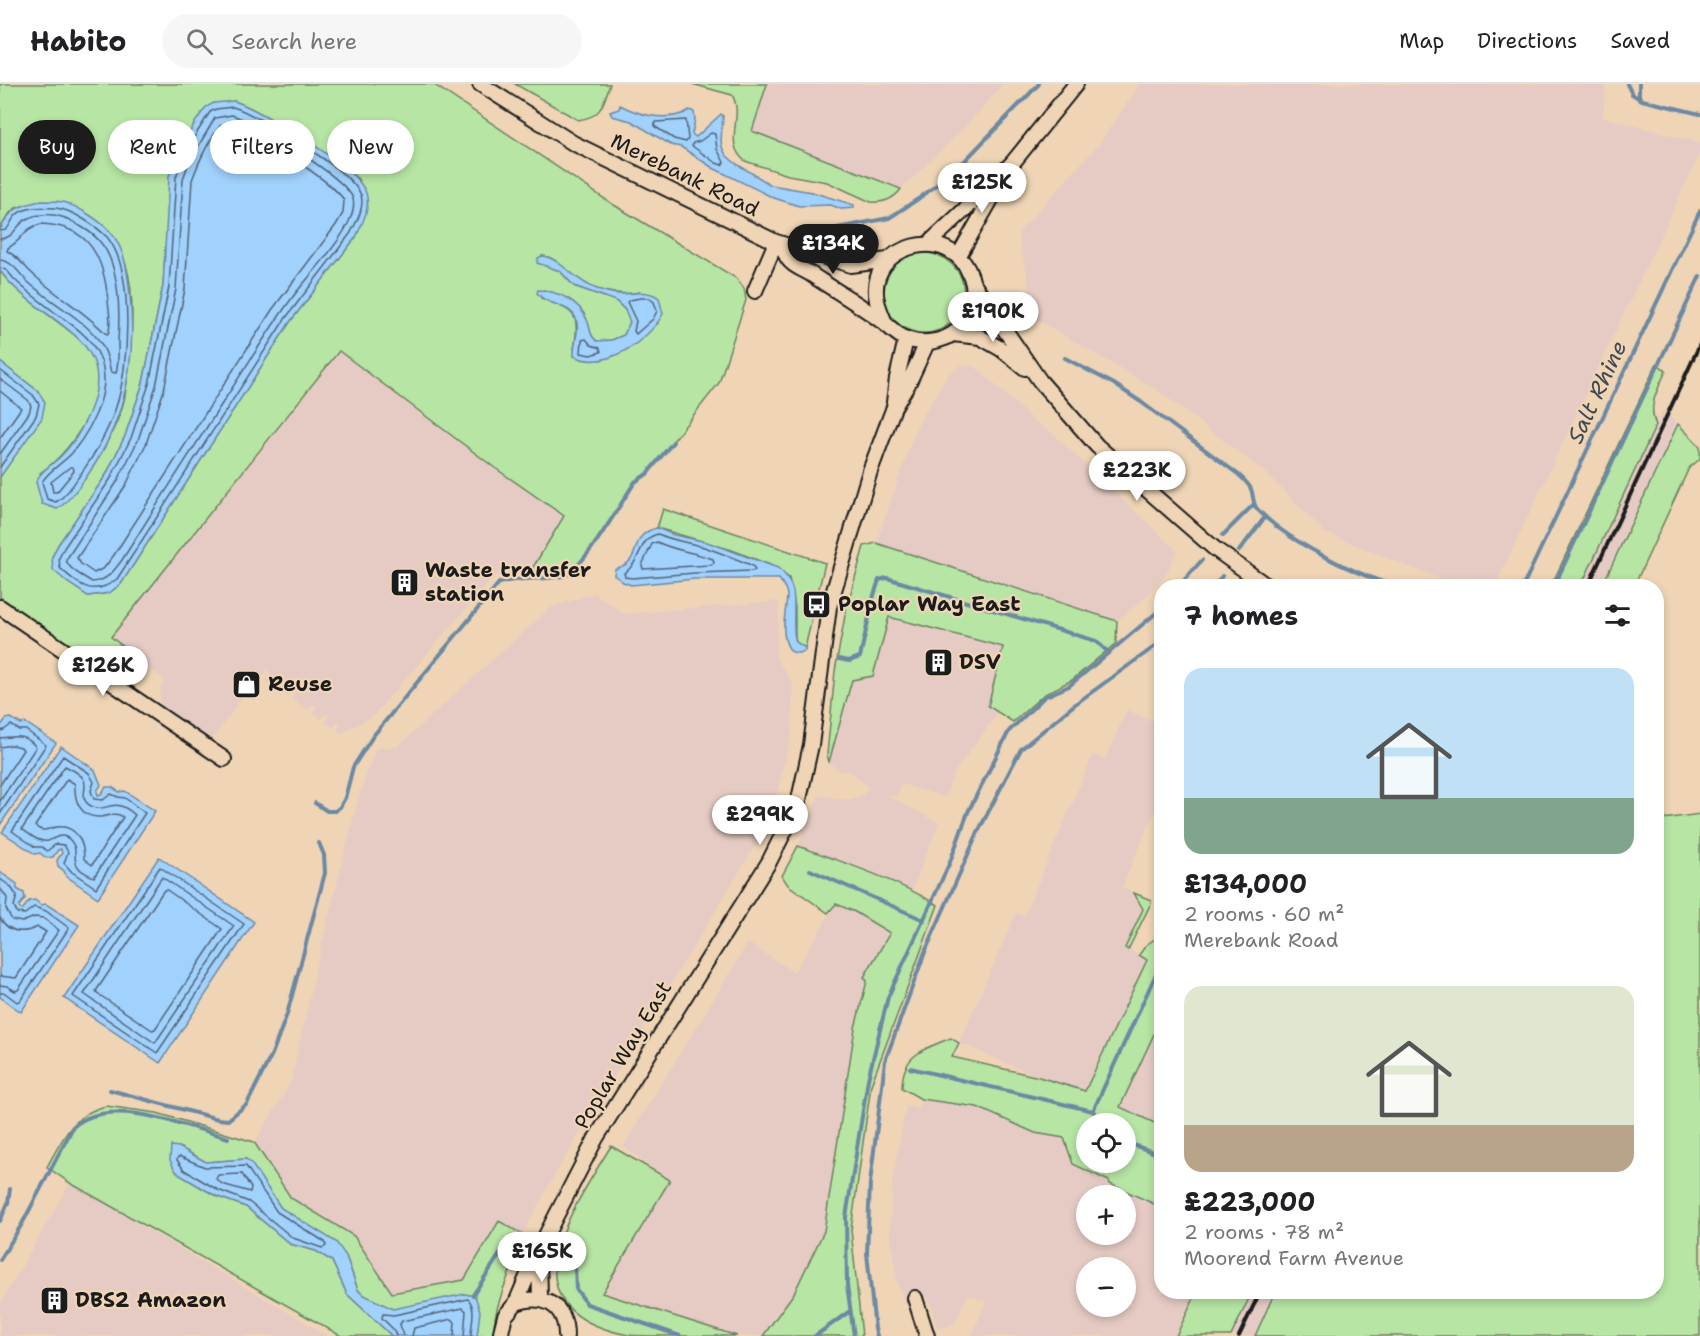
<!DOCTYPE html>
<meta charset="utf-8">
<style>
body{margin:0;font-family:"Shantell Sans",sans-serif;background:#f6f6f6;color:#202124;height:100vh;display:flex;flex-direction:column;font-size:22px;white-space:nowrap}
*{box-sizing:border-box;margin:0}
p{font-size:20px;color:#757577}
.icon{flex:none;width:33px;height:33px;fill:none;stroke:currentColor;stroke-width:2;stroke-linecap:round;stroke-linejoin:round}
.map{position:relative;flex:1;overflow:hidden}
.drawer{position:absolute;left:1154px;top:495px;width:510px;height:720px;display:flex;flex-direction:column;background:#fff;border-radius:24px;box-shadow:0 3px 9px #0003}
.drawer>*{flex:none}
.banner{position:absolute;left:18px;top:36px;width:570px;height:54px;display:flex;gap:12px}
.fabs{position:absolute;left:1076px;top:1029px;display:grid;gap:12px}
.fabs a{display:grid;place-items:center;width:60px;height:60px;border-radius:50%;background:#fff;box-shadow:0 3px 9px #0003;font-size:30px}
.price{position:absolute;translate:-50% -51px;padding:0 14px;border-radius:21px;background:#fff;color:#222;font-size:20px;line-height:39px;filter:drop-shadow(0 2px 3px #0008)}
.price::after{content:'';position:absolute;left:50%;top:36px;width:18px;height:14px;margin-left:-9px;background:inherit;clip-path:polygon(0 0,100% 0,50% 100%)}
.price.active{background:#1c1c1c;color:#fff}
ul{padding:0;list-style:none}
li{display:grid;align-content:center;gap:12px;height:318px;padding:0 30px}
li span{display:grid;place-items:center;height:186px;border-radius:18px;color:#555}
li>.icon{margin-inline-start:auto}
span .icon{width:108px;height:108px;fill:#fffc;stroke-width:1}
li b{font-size:26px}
h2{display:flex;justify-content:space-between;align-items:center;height:72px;padding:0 30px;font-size:26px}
.pill{padding:0 21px;border-radius:27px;background:#fff;box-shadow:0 3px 9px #0003;font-size:21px;line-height:54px}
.pill.active{background:#1c1c1c;color:#fff}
header{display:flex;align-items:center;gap:36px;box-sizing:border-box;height:84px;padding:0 30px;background:#fff;border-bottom:2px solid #e0e0e0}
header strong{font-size:28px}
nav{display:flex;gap:33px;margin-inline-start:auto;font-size:21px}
.search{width:420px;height:54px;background:#f6f6f6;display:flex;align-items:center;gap:15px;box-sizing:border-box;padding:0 21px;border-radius:33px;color:#757577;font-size:22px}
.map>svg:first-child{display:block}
.built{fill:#e5cbc4;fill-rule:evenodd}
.green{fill:#b7e5a4;stroke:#6a8060;stroke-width:1.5;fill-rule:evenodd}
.water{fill:#a1d1fd;stroke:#6c89a3;stroke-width:1.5}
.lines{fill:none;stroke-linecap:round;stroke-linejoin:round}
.shore{stroke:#516476;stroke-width:1.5}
.stream{stroke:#6c89a3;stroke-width:4}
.minor-casing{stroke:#1c1c1c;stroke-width:18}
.minor{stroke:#efd5b6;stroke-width:14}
.rail{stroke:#1c1c1c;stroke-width:4}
.labels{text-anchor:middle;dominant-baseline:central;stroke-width:4.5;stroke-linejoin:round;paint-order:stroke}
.street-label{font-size:21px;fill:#1c1c1c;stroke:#efd5b6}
.poi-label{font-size:21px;font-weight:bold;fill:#1c1c1c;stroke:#efd5b6;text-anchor:start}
.water-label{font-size:22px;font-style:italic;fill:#3d4954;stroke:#efd5b6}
</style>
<header>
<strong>Habito</strong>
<div class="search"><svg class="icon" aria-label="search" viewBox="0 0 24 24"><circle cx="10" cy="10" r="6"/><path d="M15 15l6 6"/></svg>Search here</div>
<nav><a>Map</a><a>Directions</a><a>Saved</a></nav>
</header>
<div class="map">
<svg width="1700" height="1252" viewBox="0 0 1700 1252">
<rect width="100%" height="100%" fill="#efd5b6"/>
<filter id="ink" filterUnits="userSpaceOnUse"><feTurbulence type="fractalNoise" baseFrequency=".0167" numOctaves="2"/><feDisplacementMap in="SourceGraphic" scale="12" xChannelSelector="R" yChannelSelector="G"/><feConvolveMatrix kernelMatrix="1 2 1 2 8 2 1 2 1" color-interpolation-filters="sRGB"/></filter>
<g filter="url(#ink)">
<path class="built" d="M767,0H1003L967,41L901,105L752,47Z
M1140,0H1606L1603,33L1700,59V69L1495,502H1457L1324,448L1266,389L1156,305L1036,235L1018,149L1099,60Z
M340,267L495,384L564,433L532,485L495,492L373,632L342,649L337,646L341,640L337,638L334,644L325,638L329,632L325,630L321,635L313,629L316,623L312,620L308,626L291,614L295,609L291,606L287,612L278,606L282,600L278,598L274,603L265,597L271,589L267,586L262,594L257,591L211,658L160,623V605L165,597L111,554Z
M961,281L976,283L1035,338L1051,348L1177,467L1165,492L1142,516L1117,537L876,459L917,342L948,291Z
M1663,326L1678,340L1602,502H1581Z
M594,509L624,530L779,517L776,574L793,599L792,648L770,737L560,1082L522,1150L499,1137L464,1196L391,1210L354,1152L291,1114L255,1058L291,998L319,871L359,712L376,664L398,662L550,524Z
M889,533L1003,563L988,622L998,629L955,687L945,713L901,700L897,712L884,710L939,739L912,806L852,781L798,762L819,711L848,716L864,711L868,703L853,689L838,686L829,678L852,596L873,592Z
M1127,626L1161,641V688L1156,699L1161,702V713L1122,803L1134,809L1143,825L1125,864L1148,875L1085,1007L1039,993L959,959L1016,829L1024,832L1093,671L1105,675Z
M836,820L855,828L890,849L864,893L867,897L855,944L824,1147L794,1209L763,1252H737L602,1209L669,1097L623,1062L748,859L794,888Z
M1161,935V1042L1120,1023Z
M921,1015L977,1023L1035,1049L1065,1054L1073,1080L1110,1097V1100L1161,1123V1208H1197L1176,1252H972L986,1217L968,1211L954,1240L941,1245L937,1243L928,1213L905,1220L897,1197L890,1149L892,1098L906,1022L919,1024ZM1086,1112H1125V1150H1086ZM1086,1184H1125V1222H1086Z
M70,1099L328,1252H0V1220Z
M1252,1208H1275L1255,1252H1231Z"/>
<path class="green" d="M0,0H433L614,121L736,194L744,204L746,216L719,299L647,390L635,398C621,418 586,483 565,491C557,495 543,493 533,493L532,485L564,432L495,384L339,267L111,553L139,575L122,597L0,513V393L41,334L38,307L0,278V187C16,208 38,223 59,239C68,246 79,253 87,263C103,283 100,312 88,333C75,355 62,374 40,389L76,406C95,381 110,357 121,327C127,311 127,295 129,278C133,233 139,174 101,141C96,136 89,130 83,128C72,125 58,125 46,123C20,120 12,119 0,146ZM234,17C257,25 277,39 297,52C319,66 340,79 359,96L356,153L290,238L121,500L109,509L88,512L67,498L52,473L58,461L106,391L125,352L143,299L163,202L170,92L176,73L196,37ZM542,172C555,173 560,181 569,189C589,206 614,213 640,208L658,239L635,259L574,265C581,227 574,228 541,214L544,206C562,211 580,219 587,236C591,245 589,252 597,257L612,256L624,251L630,238L625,226L616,217L574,202L560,187L539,179Z
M515,0H610C603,21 602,33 578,36Z
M692,0H767L752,47L901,105C894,115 883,119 871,118L827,98L788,91L745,77C722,59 745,32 732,11Z
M884 209a40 40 0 1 1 80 0a40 40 0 1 1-80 0Z
M1657,279L1666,287C1658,305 1647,322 1656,341L1581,502H1551Z
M1678,340L1700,362V375L1689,384L1634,502H1602Z
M663,425L825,479L805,564L796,558L795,554V523L789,494L770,481L732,466L657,444Z
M876,459L1117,537L1116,559L1072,596L1043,611L1013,638L988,622L1003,563L889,533L873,592L852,596L829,678L827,671L835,587L846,526L864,462Z
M1700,730V1252H1255L1275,1208H1656V736Z
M798,762C846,779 894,795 938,821L871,1001L851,1146L862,1252H763L794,1209L824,1147L855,944L867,897L864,893L890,849L855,828L836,820L828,829L788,801L782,792Z
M1134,809L1151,816V819L1128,866L1125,864L1143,825Z
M1158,853H1161V935L1120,1023L1161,1042V1123L1110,1100L1109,1097L1073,1080L1064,1054L1035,1049L977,1023L921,1015L902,1004C902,970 924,965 951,954L959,959L952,973L1039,993L1085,1007L1147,876L1139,871L1146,861ZM1086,1040H1125V1078H1086Z
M106,1022L157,1029L254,1058L291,1114L354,1152L392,1209L464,1196L499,1137L522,1150L524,1154C514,1178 491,1227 494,1252H477L478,1240L388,1224L362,1210L358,1206L346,1172L281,1124L246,1075L206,1078L179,1063L180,1091L216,1112L246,1123L290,1160L316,1167L332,1177L347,1210L392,1252H341L70,1099L47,1083C62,1056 73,1029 106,1022Z
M611,1062L670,1096L602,1209L737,1252C713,1252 689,1252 664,1252C653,1252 639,1252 628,1251C501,1226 569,1131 611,1062Z
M1197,1208H1252L1231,1252H1176Z"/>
<path class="water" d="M234,17C261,26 358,83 366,109C371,124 362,140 356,153L290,238L121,500L109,509L88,512L67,498L53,486L52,473L58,461L106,391L125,352L143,299L163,202L169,92L176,73L196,37L206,23L214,19Z
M620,21C637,30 662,37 682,30C685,29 687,27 690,26L694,28L695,35L692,50L696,53L721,30L723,32L721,56L722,63L726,71L735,79L771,101L812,108L854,121V124L841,125L831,121L799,122L774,114L713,84L681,63L671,61L631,37L612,32L610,28L619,25Z
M40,117C47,117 56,117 63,118C78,122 104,139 113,151C126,169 128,191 130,212C137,279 125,340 85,395C77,405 69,418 57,425L42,420L36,398C41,386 52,381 61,372C68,365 75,356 80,347C134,252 46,247 0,187V146C10,125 18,122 40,117Z
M542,172C560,173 575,198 597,205C604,207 612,210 619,210C634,211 646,204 659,214L663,230C649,256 605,288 574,272C573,261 579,250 577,239C574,219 547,223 537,209L538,206C558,207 580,217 587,236C591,244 589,252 597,257L612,256L624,251L630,238L625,226L616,217L574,202L560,187L537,179L538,174Z
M0,278L38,307L45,318L42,334L0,393Z
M657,444L674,451L707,458L778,484C803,504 790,527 795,554L796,558L805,564V567L799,569L792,568C778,554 786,529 787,512C787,506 783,500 779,495H695L631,501L623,498L614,491L615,485C618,483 622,483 625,481C641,471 630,450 657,444Z
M11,634L21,640L26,639L56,659L0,741V643L6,635Z
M61,662L95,686L101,701L97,707L98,711L101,710L106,703H112L119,708L125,707L155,727L98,814L66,792L64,787L58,782L57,776L62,769L61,765L58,766L53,773L46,774L40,769L35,770L2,748Z
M159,773L254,838L160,979L64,914Z
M0,788L17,800V805L24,809L25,815L19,822L20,825H23L29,817L35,816L41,821L46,820L79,841L21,928L0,913Z
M171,1062L179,1063L206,1078L246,1075L251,1079L281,1124L336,1158L346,1172L358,1206L362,1210L393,1225L465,1210L475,1212L480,1227L477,1252H392L347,1210L332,1177L316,1167L290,1160L246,1123L216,1112L180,1091L175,1086L170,1076Z"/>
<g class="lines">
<path class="shore" d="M233,23C257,30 353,88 361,111C365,124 356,139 350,150L285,235L117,495C93,514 79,501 60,484L59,474L64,464L111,394L131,354L149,300L169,203L176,93L182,75L191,58L210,28L216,25Z
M232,31C253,37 348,95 353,115C360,140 310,190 295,210C270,243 248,280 225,315C190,369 156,422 122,476C113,488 107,497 92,498C83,492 69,486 66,476L117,398L138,356L156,302L176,205L183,95L189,78L215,34Z
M686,36L688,55L686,58L674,55L654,42L656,38Z
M231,40C253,47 332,97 344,116L343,129L336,141L272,226L114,471L104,484L94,489L81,480L77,474L126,401L146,360L164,306L185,205L192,96C199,77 208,57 221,41Z
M711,49L715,50L717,65L724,78L722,81L716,79L692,62L693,59L700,57Z
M42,140C90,142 104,174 108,217C109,227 112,240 108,250L105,249C84,227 58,213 35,192C25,184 19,173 7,167L8,164C25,155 22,144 42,140Z
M0,147L6,146C10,142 12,135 16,131C26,122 44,123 56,124C66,125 77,131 85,136C93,141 101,147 107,153C135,186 129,284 116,323C108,348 95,370 80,391C73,401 66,412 56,418L47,415L42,398C48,387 63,379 72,369C95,340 119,294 92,260C82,246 66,237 53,227C40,217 26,207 14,195C9,189 7,185 0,184
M0,155C19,154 14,133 41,131C55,129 68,134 80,142C87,146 96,152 101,159C120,182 120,229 118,257C118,267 119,279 116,289L111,288C108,276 106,264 97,254C78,231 50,218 28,198C19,190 13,177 0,176
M640,214H649L654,218L657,227L653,235L636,250L634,247L636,237L627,218L630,216Z
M586,255L591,261L600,264L601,268L590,271L581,269L582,256Z
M0,286L33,311L39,320L36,332L0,383
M0,295L28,316L31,322L29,329L0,370
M0,307L21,324L0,354
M70,383H73L74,387L57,408H53L51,398Z
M658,450C673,457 688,458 704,463C721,469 737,475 753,482L755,486L752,487L695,489L632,494L625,493L624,489C642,478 638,454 658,450Z
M657,458C675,467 695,468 713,475L714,479L711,481L643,485L642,481L652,460Z
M0,647L4,646L11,641L19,646H26L46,661L0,730
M0,654C15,653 24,649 36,663L0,717
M0,663L12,661L21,663L23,666L0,701
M63,672L89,689L94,698L91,707L94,715L103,716L111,710L118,713L125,714L145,729L96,804L72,788L64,779L68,768L64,761L56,760L47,767L42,763H35L12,747Z
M65,682C71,685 82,690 84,696C88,705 78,715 91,722C106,731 112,710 135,731L94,793C63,781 83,769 70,756C62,748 56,754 48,757C39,759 29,750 22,745Z
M67,695L75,700C74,716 80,734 100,733C109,733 115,727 123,733L92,781L84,775C84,759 77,741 57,743C48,744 43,750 35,742Z
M160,783L244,840L157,969L73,912Z
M162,793L234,842L155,959L84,910Z
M0,795L10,802L17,812L14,822L17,829L25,830L34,823L46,827L69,844L20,917L17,918L5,909H0
M0,804L7,814L6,825L12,836L22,838L35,833L43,834L59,846L18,906L15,907L7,902L0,901
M164,806H167L222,845L155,945L152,946L98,910L96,907Z
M0,834C9,849 23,850 38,843L46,848L16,894L0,892
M181,1073L205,1083L246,1082L277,1128L325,1158L326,1162L322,1164L293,1154L249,1118L218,1106L184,1086L177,1076L178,1073Z
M242,1090L251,1104L250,1108L222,1100L216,1095L218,1091Z
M396,1252L394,1246L382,1234L383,1230L394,1231L468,1215C477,1224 471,1240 471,1252
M403,1252L400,1240L402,1237L463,1224L466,1227L464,1252
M412,1252L414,1244L452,1235L455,1238L454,1252"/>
<path class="stream" d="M1627,0L1632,10L1640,15
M1639,0V12L1642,16L1700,30
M831,153L837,144L889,134L918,115L954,88L1039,0
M1065,274L1114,300L1141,318L1239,391C1243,395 1248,399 1251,405C1254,412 1252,420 1258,426C1290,459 1351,488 1394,502
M1223,451L1254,420
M1239,467L1265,433
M1179,502L1202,476
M1215,502L1222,492
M1523,502L1700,127
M1554,502L1700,192
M839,575L849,577L860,573L874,511L879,496L887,494L1096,557L1109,569
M315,719L327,727H335L340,723L345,714L353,683L373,652L499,499C520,493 542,496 563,492C582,488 622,417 635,398L647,390L673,358
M810,786L924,836
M910,984L1093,1027L1102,1040
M110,1006L218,1035L228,1036L247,1020L272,970L287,930L325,789L324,771L319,759
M1093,1027L1161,879
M1125,1058L1161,1071
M0,1137L8,1119L10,1105
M0,1176L22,1140L73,1043C109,1010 186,1042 228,1054
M567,1179L575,1184L576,1205L587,1220L680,1252
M473,1211L504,1164L515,1166
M815,1252L850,1227
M854,1252L847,1201L846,1133L868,995L888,913L950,778L968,728L1009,647L1044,613L1069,602L1161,525
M877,1252L875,1245L867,1169L870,1099L885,977L925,868L978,748L1021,665L1074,621L1161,558"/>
<defs>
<path id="minor" d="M480,0L573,59L776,158L851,181L888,176
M781,160C783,165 786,172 789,176C794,183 805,186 812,191C836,207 861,221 884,239C891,244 898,252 906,255C926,262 951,257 963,240C973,225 977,210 971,193C952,137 865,160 877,217C879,225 882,232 885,239
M928,160L989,103L1014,77L1076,0
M958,173L1002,96
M974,201L1040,297L1097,362L1215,465L1267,502
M755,207L776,158
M953,250L980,253L1001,265L1025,284
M894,318L897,294L906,255
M0,523L224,675
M539,1172L540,1215
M915,1214L927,1252
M516,1219C544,1209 566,1221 566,1252
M502,1252L501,1248L505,1232L516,1219L538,1167L596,1054L769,778L798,720L811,661L829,523L870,387L894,323L908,300L927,259"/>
</defs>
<use href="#minor" class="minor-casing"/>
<use href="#minor" class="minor"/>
<path class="rail" d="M1588,502L1700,260
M1239,1252L1260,1208"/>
</g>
</g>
<defs>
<symbol id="building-square" viewBox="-11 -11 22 22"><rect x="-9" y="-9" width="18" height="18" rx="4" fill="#1c1c1c" stroke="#efd5b6"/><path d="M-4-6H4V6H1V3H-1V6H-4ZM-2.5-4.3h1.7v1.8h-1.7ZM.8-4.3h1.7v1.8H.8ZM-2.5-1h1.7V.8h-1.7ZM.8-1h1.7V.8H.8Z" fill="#fff"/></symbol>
<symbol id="bus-square" viewBox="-11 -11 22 22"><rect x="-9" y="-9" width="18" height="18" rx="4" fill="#1c1c1c" stroke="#efd5b6"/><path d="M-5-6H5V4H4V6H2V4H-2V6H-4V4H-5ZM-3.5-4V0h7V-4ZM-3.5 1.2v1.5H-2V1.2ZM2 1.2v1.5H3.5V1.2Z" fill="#fff"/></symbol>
<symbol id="shop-square" viewBox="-11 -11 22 22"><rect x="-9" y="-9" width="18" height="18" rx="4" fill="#1c1c1c" stroke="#efd5b6"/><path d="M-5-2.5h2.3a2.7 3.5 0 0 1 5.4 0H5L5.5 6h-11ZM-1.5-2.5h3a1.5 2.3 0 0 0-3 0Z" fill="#fff"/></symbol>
</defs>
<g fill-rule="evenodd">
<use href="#building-square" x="388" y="482" width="33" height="33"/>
<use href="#bus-square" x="800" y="504" width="33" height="33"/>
<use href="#building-square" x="922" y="562" width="33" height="33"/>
<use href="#shop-square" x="230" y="584" width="33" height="33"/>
<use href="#building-square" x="38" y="1200" width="33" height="33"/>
</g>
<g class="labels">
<g class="street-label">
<text transform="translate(685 91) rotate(26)">Merebank Road</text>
<text transform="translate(623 971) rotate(-59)">Poplar Way East</text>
</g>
<g class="poi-label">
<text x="425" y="486">Waste transfer<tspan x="425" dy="24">station</tspan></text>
<text x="838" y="520">Poplar Way East</text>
<text x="959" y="578">DSV</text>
<text x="268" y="600">Reuse</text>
<text x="75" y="1216">DBS2 Amazon</text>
</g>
<g class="water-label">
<text transform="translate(1597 308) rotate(-65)">Salt Rhine</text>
</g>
</g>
</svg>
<div class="fabs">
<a><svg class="icon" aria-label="locate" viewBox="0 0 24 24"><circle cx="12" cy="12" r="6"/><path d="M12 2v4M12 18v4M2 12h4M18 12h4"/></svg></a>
<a>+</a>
<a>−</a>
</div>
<b class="price" style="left:982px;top:130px">£125K</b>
<b class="price active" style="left:833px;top:191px">£134K</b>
<b class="price" style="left:993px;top:259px">£190K</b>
<b class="price" style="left:1137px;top:418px">£223K</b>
<b class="price" style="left:103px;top:613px">£126K</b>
<b class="price" style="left:760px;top:762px">£299K</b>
<b class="price" style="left:542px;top:1199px">£165K</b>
<div class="banner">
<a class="pill active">Buy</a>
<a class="pill">Rent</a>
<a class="pill">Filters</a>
<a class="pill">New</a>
</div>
<section class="drawer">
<h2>7 homes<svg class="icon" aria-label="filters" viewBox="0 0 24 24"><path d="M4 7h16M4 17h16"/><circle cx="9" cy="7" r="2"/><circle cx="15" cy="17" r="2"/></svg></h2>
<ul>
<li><span style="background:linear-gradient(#bfe0f5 70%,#7fa58c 0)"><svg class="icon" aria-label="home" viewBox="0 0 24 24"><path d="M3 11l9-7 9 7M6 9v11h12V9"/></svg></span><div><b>£134,000</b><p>2 rooms · 60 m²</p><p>Merebank Road</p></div></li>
<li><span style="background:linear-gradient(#dfe7d0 75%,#b9a48a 0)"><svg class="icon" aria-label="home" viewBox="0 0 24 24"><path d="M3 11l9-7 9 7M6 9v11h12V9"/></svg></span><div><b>£223,000</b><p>2 rooms · 78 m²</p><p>Moorend Farm Avenue</p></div></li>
</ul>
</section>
</div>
